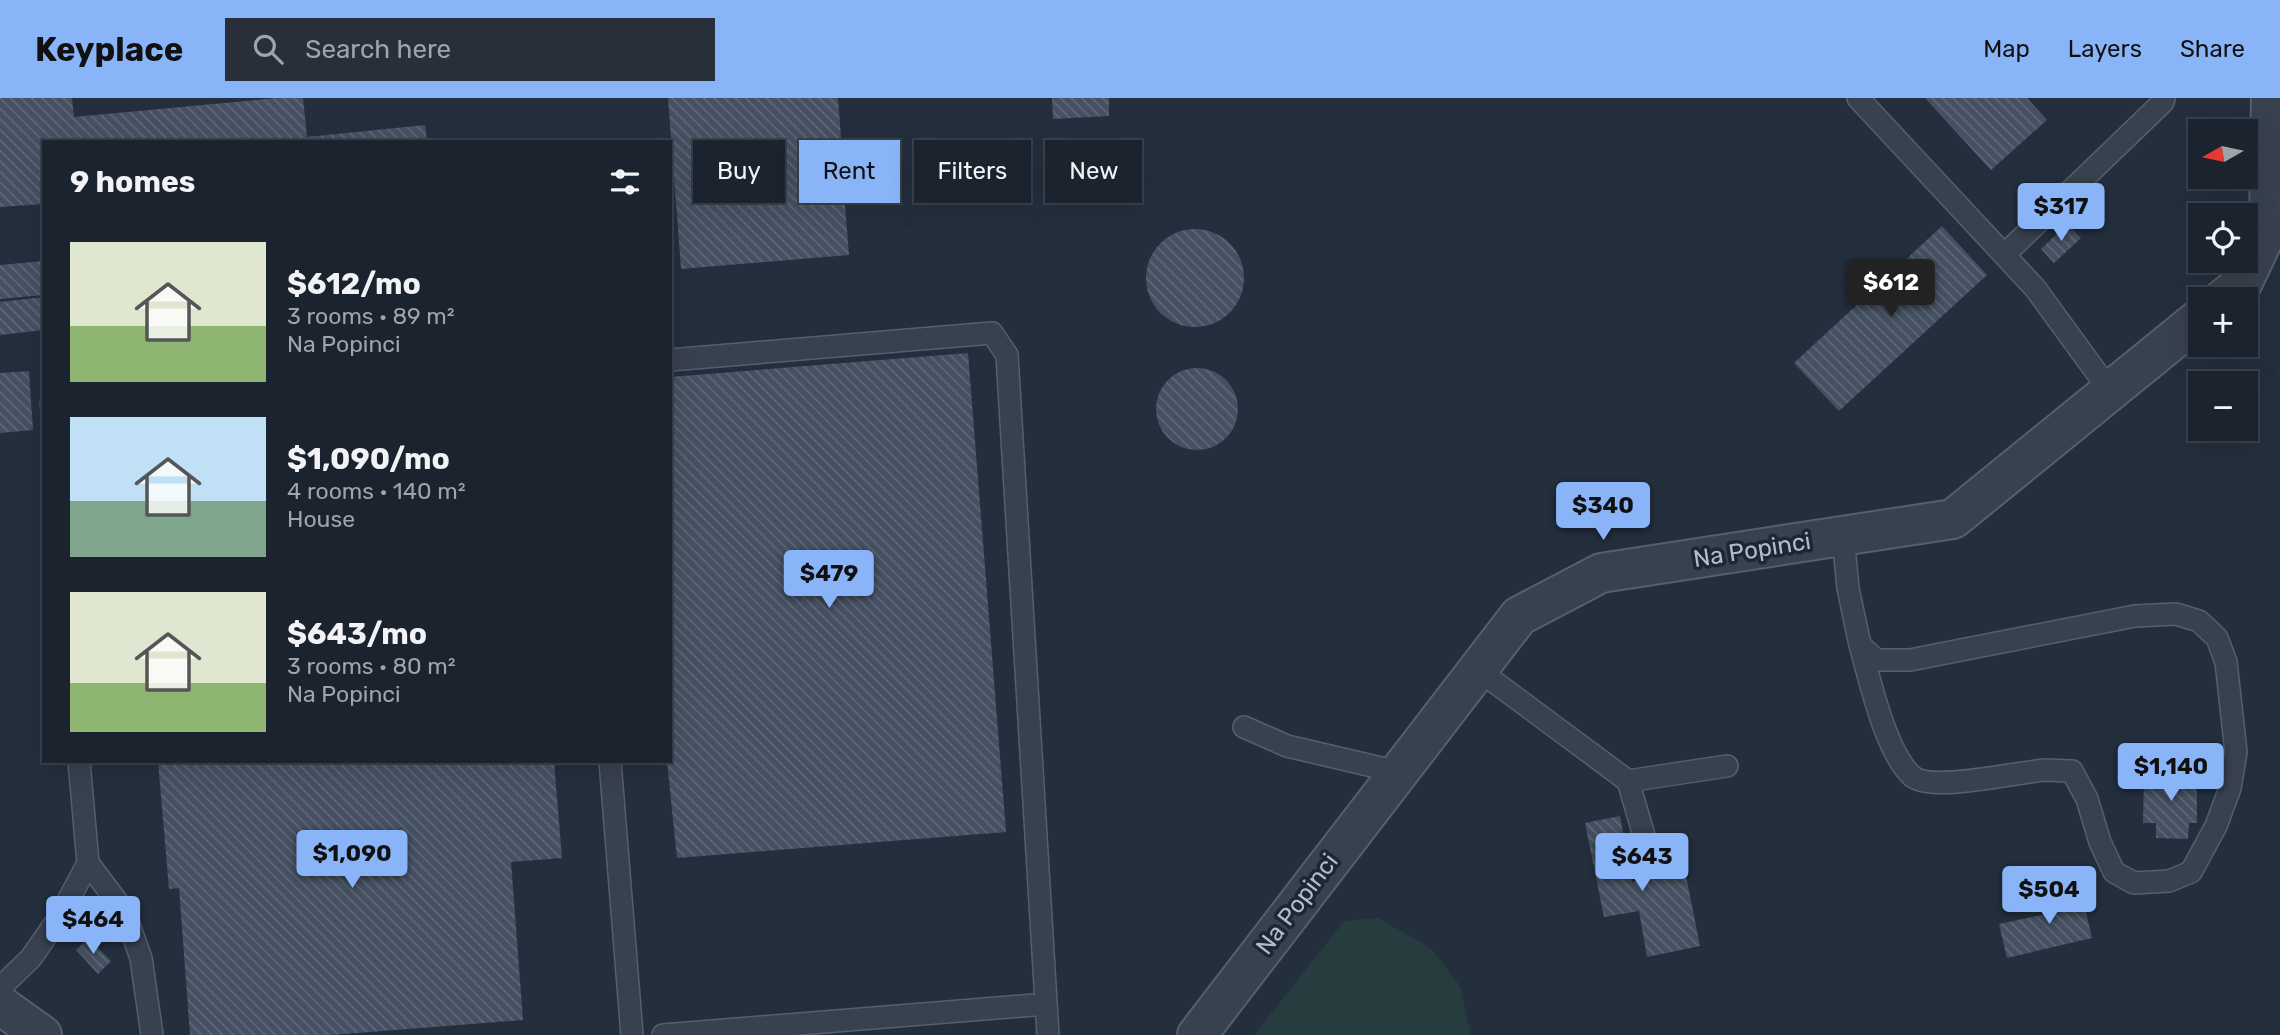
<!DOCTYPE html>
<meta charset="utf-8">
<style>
body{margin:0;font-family:Rubik,sans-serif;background:#282f3a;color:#f1f3f6;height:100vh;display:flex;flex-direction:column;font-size:26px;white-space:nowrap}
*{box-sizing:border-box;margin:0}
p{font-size:23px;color:#a0a4aa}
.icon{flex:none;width:38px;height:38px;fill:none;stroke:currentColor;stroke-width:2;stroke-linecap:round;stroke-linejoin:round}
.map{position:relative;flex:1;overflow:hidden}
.panel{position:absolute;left:42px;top:42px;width:630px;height:623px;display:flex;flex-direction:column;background:#1b232e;border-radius:0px;box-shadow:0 7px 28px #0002,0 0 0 2px #39404a}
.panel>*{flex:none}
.top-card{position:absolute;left:693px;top:42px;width:665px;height:63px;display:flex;gap:14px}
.needle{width:46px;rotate:261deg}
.buttons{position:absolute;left:2188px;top:21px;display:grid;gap:14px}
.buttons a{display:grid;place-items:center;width:70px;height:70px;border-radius:0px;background:#1b232e;box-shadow:0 7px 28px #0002,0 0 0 2px #39404a;font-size:35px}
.price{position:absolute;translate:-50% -60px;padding:0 16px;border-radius:7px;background:#8ab4f8;color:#111;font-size:23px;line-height:46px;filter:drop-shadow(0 2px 4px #0008)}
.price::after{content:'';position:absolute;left:50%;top:42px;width:21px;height:16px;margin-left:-10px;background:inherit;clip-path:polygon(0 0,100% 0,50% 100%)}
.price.on{background:#222;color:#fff}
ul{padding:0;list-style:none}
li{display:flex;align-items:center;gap:21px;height:175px;padding:0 28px}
li span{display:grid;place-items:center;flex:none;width:196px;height:140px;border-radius:0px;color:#555}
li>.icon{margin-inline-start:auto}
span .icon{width:84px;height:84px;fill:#fffc;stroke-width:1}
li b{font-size:30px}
h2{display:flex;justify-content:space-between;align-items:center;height:84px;padding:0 28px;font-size:30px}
.pill{padding:0 24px;border-radius:0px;background:#1b232e;box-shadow:0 7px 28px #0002,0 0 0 2px #39404a;font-size:24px;line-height:63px}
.pill.on{background:#8ab4f8;color:#111}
header{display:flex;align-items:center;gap:42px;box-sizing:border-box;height:98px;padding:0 35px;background:#8ab4f8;color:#111}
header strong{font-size:33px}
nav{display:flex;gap:38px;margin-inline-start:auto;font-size:24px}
.search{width:490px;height:63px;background:#282f3a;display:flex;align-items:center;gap:18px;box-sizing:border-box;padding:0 24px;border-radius:0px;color:#a0a4aa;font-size:26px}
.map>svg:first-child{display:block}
.grass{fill:#263c3f}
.building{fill:url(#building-back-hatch)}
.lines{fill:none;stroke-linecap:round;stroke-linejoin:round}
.lane-casing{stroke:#565f6c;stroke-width:24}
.street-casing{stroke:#565f6c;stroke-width:42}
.lane{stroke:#38414e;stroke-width:21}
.street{stroke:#38414e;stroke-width:38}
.labels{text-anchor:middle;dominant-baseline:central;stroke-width:7;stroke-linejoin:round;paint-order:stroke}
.street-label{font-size:24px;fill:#b4bcc9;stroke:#1d2633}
</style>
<header>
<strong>Keyplace</strong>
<div class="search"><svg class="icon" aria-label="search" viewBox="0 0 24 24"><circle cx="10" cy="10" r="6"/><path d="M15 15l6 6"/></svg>Search here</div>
<nav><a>Map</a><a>Layers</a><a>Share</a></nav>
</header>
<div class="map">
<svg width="2280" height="937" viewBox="0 0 2280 937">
<defs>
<pattern id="building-back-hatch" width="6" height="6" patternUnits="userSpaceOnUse" patternTransform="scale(1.75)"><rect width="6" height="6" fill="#455162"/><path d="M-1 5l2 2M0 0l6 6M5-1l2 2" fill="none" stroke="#5d6877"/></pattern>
</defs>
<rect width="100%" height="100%" fill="#242f3e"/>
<path class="grass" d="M1378,820L1432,851L1460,888L1471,937H1254L1344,823Z"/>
<path class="building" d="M0,0H72L74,19L277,0H303L307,39L425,27L427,44H44V106L0,109Z
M668,0H838L842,52L820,53L824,97L844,95L849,157L681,171Z
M1052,0H1109V18L1053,21Z
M1925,0H2027L2047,22L1991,72Z
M2067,126L2081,140L2054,165L2041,151Z
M1942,128L1987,177L1839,313L1794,265Z
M1146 180a49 49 0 1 1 98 0a49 49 0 1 1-98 0Z
M44,163V197L0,201V167Z
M44,199V232L0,237V204Z
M968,255L1006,734L677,760L667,663H670V279Z
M1156 311a41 41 0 1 1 82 0a41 41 0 1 1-82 0Z
M29,273L33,332L0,335V275Z
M39,303H44V334L42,335Z
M158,663H554L562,760L511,764L523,922L331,937H190L179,790L169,791Z
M2197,674V725H2189L2188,741L2156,740V725H2143L2144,675Z
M1620,718L1632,784L1685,773L1700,848L1647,859L1639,813L1604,819L1585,725Z
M2080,789L2092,840L2007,860L1999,826L2051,815L2047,797Z
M88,840L111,863L98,876L76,852Z"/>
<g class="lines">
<defs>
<path id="lane" d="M1858,0L2035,190L2110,293
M2004,157L2163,4L2164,0
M670,262L992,235L1007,257L1048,937
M1843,438L1848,490L1860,547L1876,562H1910L2135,518L2176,516L2199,523L2217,540L2226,564L2236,654L2230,690L2216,728L2191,774L2169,783L2134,785L2114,774L2100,744L2087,701L2072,673C2063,673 2054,672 2045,672C2017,674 1931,695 1912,678C1885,653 1870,582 1860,547
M1477,571L1628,683L1651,761
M1244,629L1287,648L1398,674
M610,663L632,937
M1628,683L1727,668
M88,765L124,813L141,860L152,937
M0,890L31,860L60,818L88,765L79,663
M663,937L1046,906"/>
<path id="street" d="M2223,201L2242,186L2269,129L2271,0
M0,907L42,937
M1197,937L1519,518L1601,475L1953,421L2200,220"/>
</defs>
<use href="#lane" class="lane-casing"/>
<use href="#street" class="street-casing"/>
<use href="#lane" class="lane"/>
<use href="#street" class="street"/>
</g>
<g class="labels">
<g class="street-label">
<text transform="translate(1752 452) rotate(-9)">Na Popinci</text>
<text transform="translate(1297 806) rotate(-53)">Na Popinci</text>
</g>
</g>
</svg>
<div class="buttons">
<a><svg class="needle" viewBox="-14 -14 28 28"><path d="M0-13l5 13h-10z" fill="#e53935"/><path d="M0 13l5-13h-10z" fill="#a0a4aa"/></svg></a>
<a><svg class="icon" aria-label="locate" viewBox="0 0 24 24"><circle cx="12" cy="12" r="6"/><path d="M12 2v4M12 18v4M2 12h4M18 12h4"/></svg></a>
<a>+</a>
<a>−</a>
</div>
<b class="price" style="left:2061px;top:145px">$317</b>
<b class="price on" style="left:1891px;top:221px">$612</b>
<b class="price" style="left:1603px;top:444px">$340</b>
<b class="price" style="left:829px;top:512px">$479</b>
<b class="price" style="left:2171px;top:705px">$1,140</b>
<b class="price" style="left:352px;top:792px">$1,090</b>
<b class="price" style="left:1642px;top:795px">$643</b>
<b class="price" style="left:2049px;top:828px">$504</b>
<b class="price" style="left:93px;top:858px">$464</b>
<div class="top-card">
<a class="pill">Buy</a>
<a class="pill on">Rent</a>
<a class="pill">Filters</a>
<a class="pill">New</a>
</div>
<section class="panel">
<h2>9 homes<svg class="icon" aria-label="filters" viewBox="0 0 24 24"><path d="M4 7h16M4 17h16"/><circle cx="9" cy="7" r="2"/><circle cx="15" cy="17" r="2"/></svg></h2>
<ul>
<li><span style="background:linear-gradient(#dfe7d0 60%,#8fb573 0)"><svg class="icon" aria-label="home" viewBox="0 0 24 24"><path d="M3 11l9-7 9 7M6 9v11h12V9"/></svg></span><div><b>$612/mo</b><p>3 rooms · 89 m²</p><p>Na Popinci</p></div></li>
<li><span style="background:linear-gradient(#bfe0f5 60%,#7fa58c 0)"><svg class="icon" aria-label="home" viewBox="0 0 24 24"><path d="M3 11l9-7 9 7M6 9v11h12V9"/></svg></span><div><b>$1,090/mo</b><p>4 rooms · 140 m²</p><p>House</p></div></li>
<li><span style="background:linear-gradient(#dfe7d0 65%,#8fb573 0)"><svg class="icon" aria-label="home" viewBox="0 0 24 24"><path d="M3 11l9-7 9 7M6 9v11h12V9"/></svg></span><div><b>$643/mo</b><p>3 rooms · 80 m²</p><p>Na Popinci</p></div></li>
</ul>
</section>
</div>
